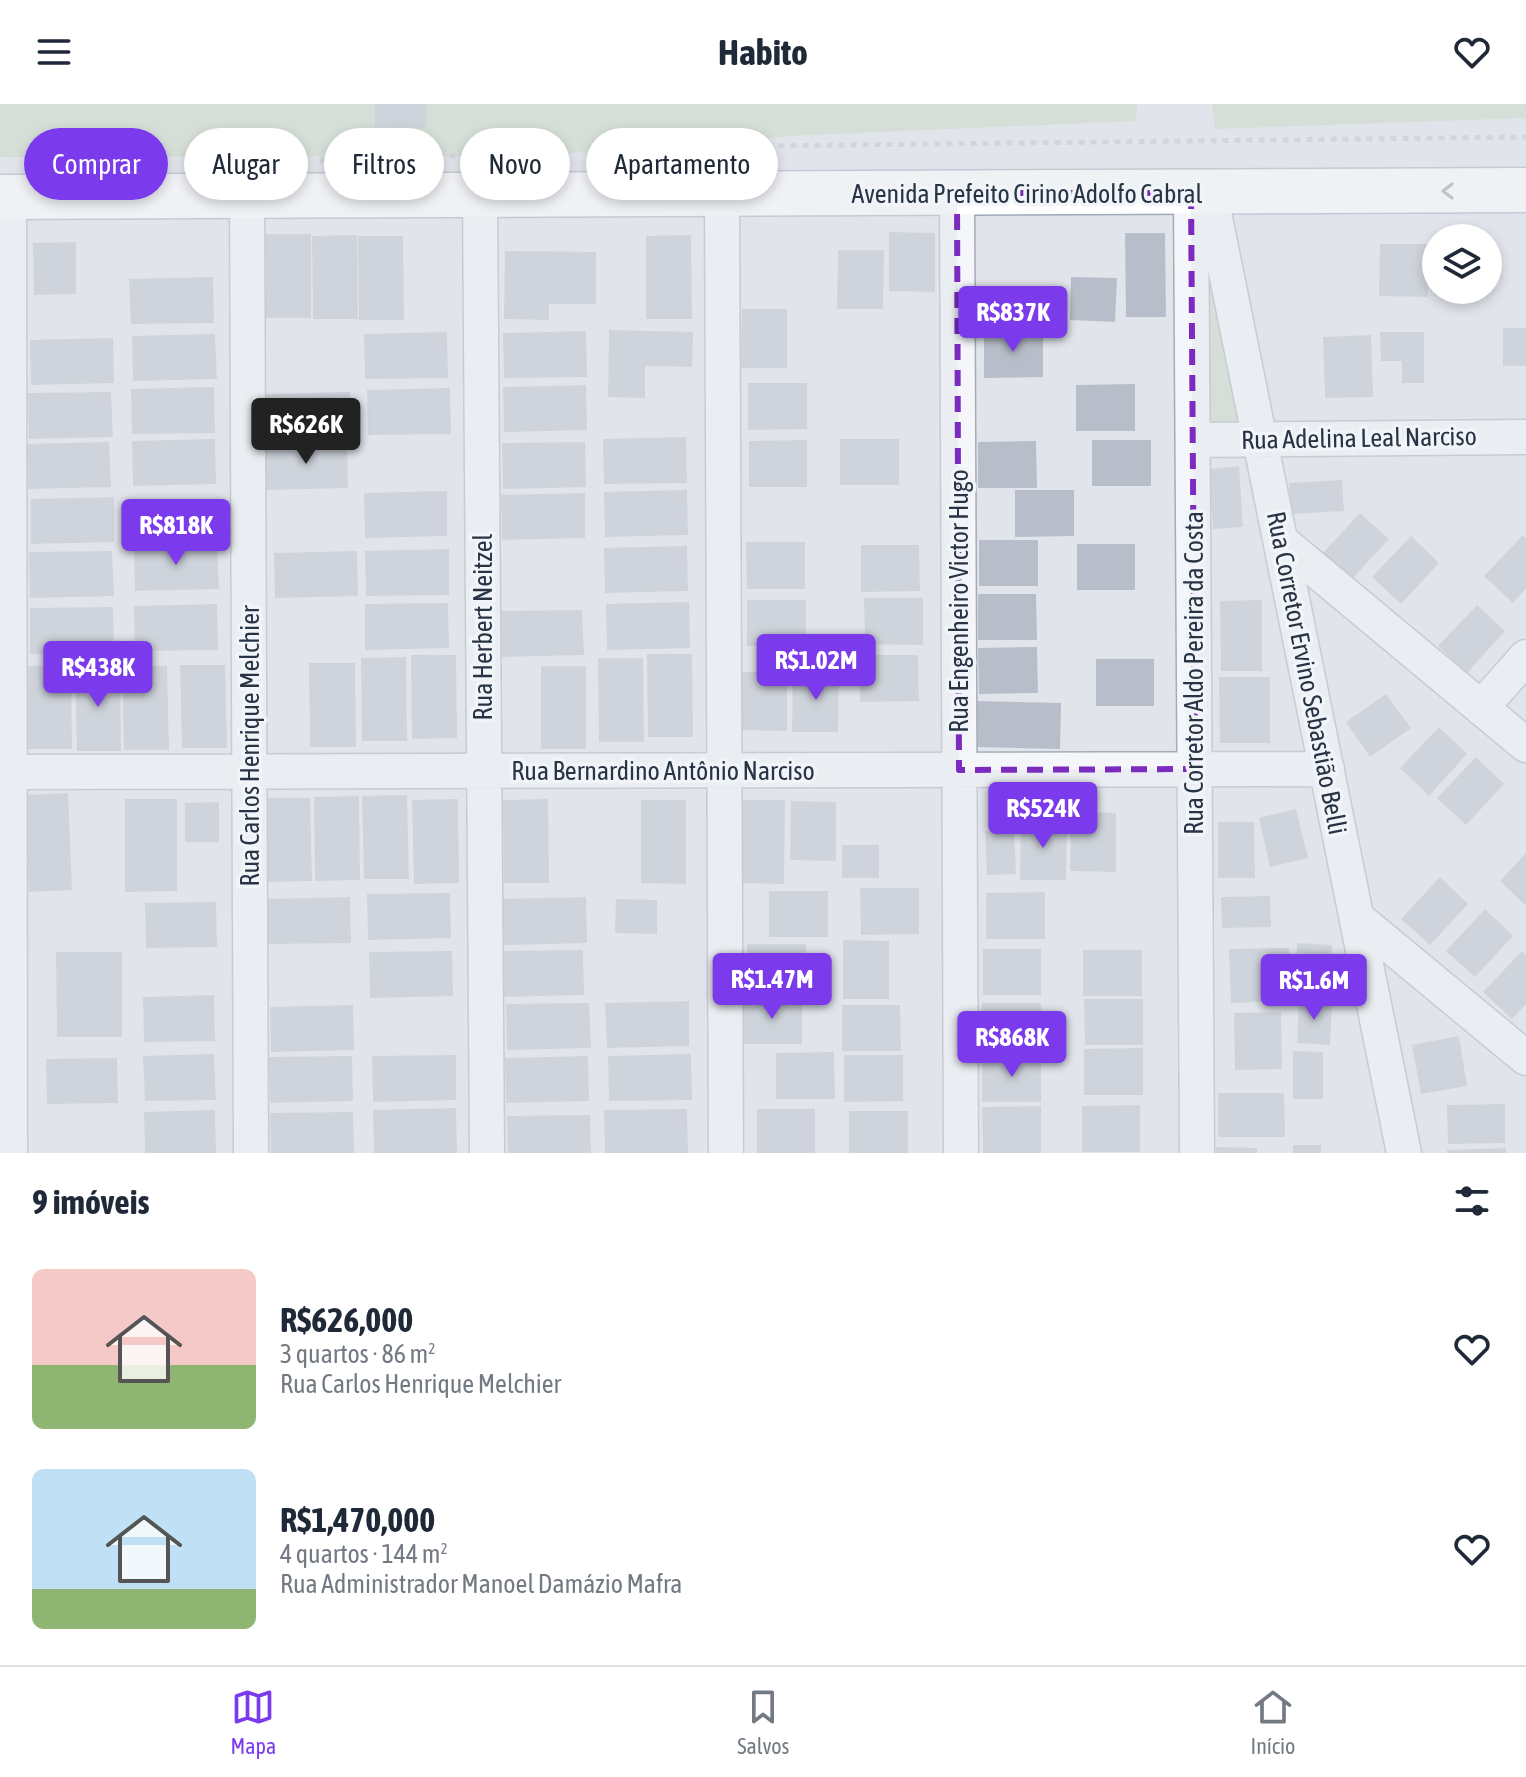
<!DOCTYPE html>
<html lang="pt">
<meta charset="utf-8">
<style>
body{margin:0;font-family:"Asap Condensed",sans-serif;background:#f2f2f3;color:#1f2937;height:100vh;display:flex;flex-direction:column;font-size:30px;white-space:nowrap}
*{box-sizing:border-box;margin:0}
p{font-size:26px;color:#747a83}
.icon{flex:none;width:44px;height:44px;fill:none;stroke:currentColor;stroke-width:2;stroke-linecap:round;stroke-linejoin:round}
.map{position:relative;height:1049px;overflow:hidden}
.sheet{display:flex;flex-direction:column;background:#fff;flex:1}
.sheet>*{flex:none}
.hud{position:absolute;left:24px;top:24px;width:800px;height:72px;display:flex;gap:16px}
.buttons{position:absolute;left:1422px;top:120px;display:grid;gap:16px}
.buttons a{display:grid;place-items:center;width:80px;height:80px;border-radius:50%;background:#fff;box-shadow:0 4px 12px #0003;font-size:40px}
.price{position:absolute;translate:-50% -68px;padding:0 18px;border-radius:8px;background:#7c3aed;color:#fff;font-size:26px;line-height:52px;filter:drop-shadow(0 2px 4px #0008)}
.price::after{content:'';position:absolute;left:50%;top:48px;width:24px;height:18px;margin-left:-12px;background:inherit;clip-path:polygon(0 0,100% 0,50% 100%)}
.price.active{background:#222;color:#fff}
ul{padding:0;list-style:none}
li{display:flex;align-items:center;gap:24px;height:200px;padding:0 32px}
li span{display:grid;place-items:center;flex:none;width:224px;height:160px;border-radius:12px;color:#555}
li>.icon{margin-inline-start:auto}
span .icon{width:96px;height:96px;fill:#fffc;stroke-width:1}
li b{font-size:34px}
h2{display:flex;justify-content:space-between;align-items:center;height:96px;padding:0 32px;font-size:34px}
.pill{padding:0 28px;border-radius:36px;background:#fff;box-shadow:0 4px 12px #0003;font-size:28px;line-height:72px}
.pill.active{background:#7c3aed;color:#fff}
header{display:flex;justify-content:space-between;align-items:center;height:104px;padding:0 32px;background:#fff;font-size:36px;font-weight:700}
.tab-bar{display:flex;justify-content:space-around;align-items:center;height:112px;border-top:2px solid #e0e1e3;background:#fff;font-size:22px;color:#747a83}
.tab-bar a{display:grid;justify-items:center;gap:4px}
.tab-bar .active{color:#7c3aed}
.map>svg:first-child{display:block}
.green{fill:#c7d5c1}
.building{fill:#b8bec9}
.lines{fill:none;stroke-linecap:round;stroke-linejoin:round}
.minor-casing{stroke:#a6acb6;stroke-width:37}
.major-casing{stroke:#9fa9b7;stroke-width:47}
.path{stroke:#bfc3ca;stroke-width:5;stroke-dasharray:6 6;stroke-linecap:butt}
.minor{stroke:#f4f6f9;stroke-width:34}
.major{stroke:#fff;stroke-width:44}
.oneway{stroke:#9499a2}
.marked{fill:none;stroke:#7b2cbf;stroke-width:6;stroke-dasharray:16 10;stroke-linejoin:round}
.labels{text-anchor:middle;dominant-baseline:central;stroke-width:7;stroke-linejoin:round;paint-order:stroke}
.street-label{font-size:26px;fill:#283344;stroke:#f1f4f8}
</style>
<header><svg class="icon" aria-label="menu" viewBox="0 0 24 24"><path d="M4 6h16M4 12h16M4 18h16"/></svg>Habito<svg class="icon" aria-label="heart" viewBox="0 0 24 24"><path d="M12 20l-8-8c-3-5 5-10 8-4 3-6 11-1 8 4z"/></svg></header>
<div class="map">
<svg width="1526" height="1049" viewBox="0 0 1526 1049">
<rect width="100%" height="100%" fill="#e1e5eb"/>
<path class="green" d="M0,0H1137L1136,17L788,32L698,45L467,52L0,53Z
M1212,0H1526V14L1215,25Z
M1200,97L1249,323L1203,324Z"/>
<path class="building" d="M375,0H427L426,24L375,23Z
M889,128L935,129V188L889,187Z
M1125,129H1165L1166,213H1126Z
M265,130H311V214H266Z
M357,131L358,215H313L312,132Z
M691,131L692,215H646V132Z
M358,132H403L404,216H359Z
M76,138V190L34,191L33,139Z
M1380,140H1428V193L1379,192Z
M838,146H884L883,205H837Z
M505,147L596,148V200H549V216L504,215Z
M213,173L214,219L131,220L129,175Z
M1071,173L1117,174L1115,218L1070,216Z
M742,205H787V264H741Z
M1503,224H1526V262H1503Z
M609,226L693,228L692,263L645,262V294L608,293Z
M586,227L587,273L504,274L503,229Z
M984,227H1043V273L984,274Z
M447,228L448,274L365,275L364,230Z
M1380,228H1424V279H1402V257H1381Z
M215,230L217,275L133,277L132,232Z
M1371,231L1373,293L1325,294L1323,233Z
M113,234L114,279L31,281L30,236Z
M748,279H807V325L748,326Z
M1135,280V327H1076V281Z
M586,281L587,326L504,328L503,283Z
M214,283L215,329L132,330L131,285Z
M450,284L451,330L368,331L367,286Z
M111,288L113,333L29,335L28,289Z
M350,288L351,333L267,335V290Z
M686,333L687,379L604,380L603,335Z
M215,335L216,380L133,382L132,337Z
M840,335H899V381H840Z
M807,336V383H749V337Z
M1092,336H1151V382H1092Z
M1036,337L1037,384H978V338Z
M109,338L111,383L28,385L27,340Z
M585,338L586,383L503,385L502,339Z
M347,339L348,384L265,386L264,341Z
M1239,362L1243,423L1213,425L1209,365Z
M1342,376L1344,407L1291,410L1289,379Z
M687,386L688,431L605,433L604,388Z
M1015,386H1074V432L1015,433Z
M447,387V432L365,434L364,389Z
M585,389V434L502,436L501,391Z
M114,393V438L31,440V395Z
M1360,409L1389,435L1350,477L1322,450Z
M1523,431L1526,434V484L1513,499L1484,472Z
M1411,432L1439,459L1401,500L1372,473Z
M979,436H1038V482H979Z
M746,438H805V485H747Z
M217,440L219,485L135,487L134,441Z
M1077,440H1135V486H1077Z
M861,441H919L920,487L861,488Z
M687,442L688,487L605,489L604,444Z
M449,445V491L366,492L365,447Z
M112,447L114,492L30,494L29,448Z
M357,447L358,492L275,494L274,449Z
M978,490H1036L1037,536H978Z
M864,494H923V541L865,540Z
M747,496H806V542H747Z
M1262,496V567H1221L1220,497Z
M689,498L690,544L607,546L606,500Z
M448,499L449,544L365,546V500Z
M217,500L218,546L135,547L134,502Z
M1477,501L1505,527L1467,569L1438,542Z
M113,503L114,548L30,550V504Z
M582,506L584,551L500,553L499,507Z
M1037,543L1038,589L979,590L978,544Z
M647,550H692L693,633H648Z
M411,551H456L457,634L412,635Z
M860,551H918L919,597L860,598Z
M406,553L407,637H362L361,554Z
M598,554H643L644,638H599Z
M1096,555H1154V602H1096Z
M309,559H355L356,643H310Z
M71,561L72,645H27L25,562Z
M180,561H225L227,644H182Z
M167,562L169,646H124L122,563Z
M541,562H586V645H541Z
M120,563L121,647H77L75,564Z
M741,568H787V627L741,626Z
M793,569H839L838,628H792Z
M1219,573H1270V639H1220Z
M1386,590L1411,624L1370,653L1346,618Z
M976,597L1061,599L1060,645L976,643Z
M1439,623L1467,650L1429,692L1400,664Z
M1476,653L1504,680L1466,721L1437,694Z
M68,689L72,786L29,788L25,691Z
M407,691L409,775H364L362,692Z
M359,692L360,776L315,777L314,693Z
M265,694H310L312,777L266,778Z
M125,695H177V787L125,788Z
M458,695L459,779L414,780L412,696Z
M548,695L549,779H504L503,696Z
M641,696H686V780L641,779Z
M740,696H785L784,780L739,779Z
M791,697L836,698V757L790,756Z
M219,698V738H185V699Z
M1296,705L1308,754L1270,763L1259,714Z
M1071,708L1116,709V768L1070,767Z
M1021,716L1067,717L1066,776H1020Z
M1218,718H1254L1255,774H1218Z
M1014,726L1016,770L987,771L985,727Z
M842,741H879V774H842Z
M1526,749V802L1500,777Z
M1440,773L1468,800L1430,841L1401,815Z
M860,784H919V830L861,831Z
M769,787H828V833H769Z
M1045,788V835H986V789Z
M450,789L451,834L368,836L367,790Z
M1270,792L1271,823L1222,824L1221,793Z
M350,793L351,839L268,840L267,795Z
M586,793L587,839L504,841L502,795Z
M616,795L657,796V830L615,829Z
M216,798L217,843L146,844L145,799Z
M1485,805L1513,832L1475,873L1446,847Z
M843,836L889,837V895H843Z
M1297,839L1332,841L1330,887L1295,885Z
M747,840H806V886H747Z
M1289,844L1291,897L1231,899L1229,845Z
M983,845H1041V891H983Z
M583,846L584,891L501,893L500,847Z
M1083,846H1142V892H1083Z
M452,847L453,892L370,894L369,848Z
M1522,847L1526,851V900L1512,915L1483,888Z
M56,848H122V933H57Z
M214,891L215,937L144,938L143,893Z
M743,894H802V940H743Z
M1084,895H1143V941H1085Z
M1299,896L1332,898L1330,941L1297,939Z
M689,897V942L607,944L605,899Z
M589,899L591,944L507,946L506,900Z
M982,899H1041V945H983Z
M353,901L354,946L271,948L270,903Z
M842,901H900L901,947H842Z
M1281,908L1282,965L1235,966L1234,909Z
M1459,932L1467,982L1421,990L1412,941Z
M1143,944V991H1084V945Z
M1293,947L1323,948V995H1293Z
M834,948L835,995H776V949Z
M214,950L216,996L145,997L143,952Z
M691,950L692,996L609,997L608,952Z
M456,951V996L373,998L372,952Z
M844,951H903V997L844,998Z
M352,952L353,997L270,999L269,953Z
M588,952L589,997L506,999L505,954Z
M982,952H1041V998H982Z
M117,954L118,999L47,1000L46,955Z
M1218,989H1284L1285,1033H1218Z
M1505,1000V1039L1448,1040L1447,1001Z
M1140,1001V1048H1082V1002Z
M1041,1002V1049H983L982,1003Z
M456,1004L457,1049H374L373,1006Z
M687,1005L688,1049H605L604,1006Z
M757,1005H815V1049H757Z
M215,1006L216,1049H145L144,1008Z
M849,1007H908V1049H849Z
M353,1008L354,1049H271L270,1009Z
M590,1011L591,1049H508L507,1012Z
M1293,1041H1321V1049H1293Z
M1216,1043L1257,1044V1049H1216Z
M1506,1044V1049H1447V1046Z"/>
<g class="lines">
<defs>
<path id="minor" d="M957,89L961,1049
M1191,89L1197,1049
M1210,89L1404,1049
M247,92L251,1049
M722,92L726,1049
M9,94L10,1049
M480,94L487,1049
M1193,336L1526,333
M1281,437L1526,641
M1481,604L1526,553
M0,668L1327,665
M1357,814L1526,954"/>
<path id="major" d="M0,93L1526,86"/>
</defs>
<use href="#minor" class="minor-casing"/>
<use href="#major" class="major-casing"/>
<path class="path" d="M749,56L761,42L1526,33
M320,58L328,51L467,52L469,60"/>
<use href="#minor" class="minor"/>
<use href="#major" class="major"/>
</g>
<defs><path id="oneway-chevron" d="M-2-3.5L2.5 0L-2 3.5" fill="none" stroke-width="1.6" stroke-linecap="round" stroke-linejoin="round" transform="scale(2)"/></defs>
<use class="oneway" href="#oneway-chevron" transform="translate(1448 87) rotate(180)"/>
<path d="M0 0H1526V1049H0ZM957,89H1191L1195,665L959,666Z" fill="#e1e5eb" fill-opacity=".55" fill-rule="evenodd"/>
<path class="marked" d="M957,89H1191L1195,665L959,666Z"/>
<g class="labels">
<g class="street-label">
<text x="1027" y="90">Avenida Prefeito Cirino Adolfo Cabral</text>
<text transform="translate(1359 334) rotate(-1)">Rua Adelina Leal Narciso</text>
<text transform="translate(959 497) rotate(-90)">Rua Engenheiro Victor Hugo</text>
<text transform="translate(483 523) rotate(-90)">Rua Herbert Neitzel</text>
<text transform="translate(1194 569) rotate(-90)">Rua Corretor Aldo Pereira da Costa</text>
<text transform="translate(1307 569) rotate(79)">Rua Corretor Ervino Sebastião Belli</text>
<text transform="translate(250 642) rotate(-90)">Rua Carlos Henrique Melchier</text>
<text x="663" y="667">Rua Bernardino Antônio Narciso</text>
</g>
</g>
</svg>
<div class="buttons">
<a><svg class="icon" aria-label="layers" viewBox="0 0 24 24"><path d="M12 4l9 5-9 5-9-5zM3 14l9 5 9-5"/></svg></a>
</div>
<b class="price" style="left:1013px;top:250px">R$837K</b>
<b class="price active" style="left:306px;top:362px">R$626K</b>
<b class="price" style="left:176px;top:463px">R$818K</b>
<b class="price" style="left:816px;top:598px">R$1.02M</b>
<b class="price" style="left:98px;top:605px">R$438K</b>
<b class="price" style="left:1043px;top:746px">R$524K</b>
<b class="price" style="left:772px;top:917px">R$1.47M</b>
<b class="price" style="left:1314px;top:918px">R$1.6M</b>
<b class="price" style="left:1012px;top:975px">R$868K</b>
<div class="hud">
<a class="pill active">Comprar</a>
<a class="pill">Alugar</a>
<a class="pill">Filtros</a>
<a class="pill">Novo</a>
<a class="pill">Apartamento</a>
</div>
</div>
<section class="sheet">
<h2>9 imóveis<svg class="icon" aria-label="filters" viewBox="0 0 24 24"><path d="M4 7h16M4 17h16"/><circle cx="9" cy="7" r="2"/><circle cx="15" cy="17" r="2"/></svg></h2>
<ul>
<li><span style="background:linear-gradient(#f6c9c9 60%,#8fb573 0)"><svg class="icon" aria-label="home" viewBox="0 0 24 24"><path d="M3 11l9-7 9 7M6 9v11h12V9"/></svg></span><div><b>R$626,000</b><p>3 quartos · 86 m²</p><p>Rua Carlos Henrique Melchier</p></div><svg class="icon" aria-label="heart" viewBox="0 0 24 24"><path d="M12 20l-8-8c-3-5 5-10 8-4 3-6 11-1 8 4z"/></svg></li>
<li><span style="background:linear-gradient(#bfe0f5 75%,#8fb573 0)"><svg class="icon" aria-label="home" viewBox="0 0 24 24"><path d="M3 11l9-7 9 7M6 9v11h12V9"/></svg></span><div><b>R$1,470,000</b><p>4 quartos · 144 m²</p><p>Rua Administrador Manoel Damázio Mafra</p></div><svg class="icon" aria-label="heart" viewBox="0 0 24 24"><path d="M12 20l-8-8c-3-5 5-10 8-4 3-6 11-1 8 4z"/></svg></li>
</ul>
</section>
<nav class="tab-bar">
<a class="active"><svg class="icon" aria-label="map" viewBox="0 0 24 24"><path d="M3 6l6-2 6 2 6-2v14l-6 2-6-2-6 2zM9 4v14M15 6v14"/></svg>Mapa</a>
<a><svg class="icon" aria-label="saved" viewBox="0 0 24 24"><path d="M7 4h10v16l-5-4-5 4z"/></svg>Salvos</a>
<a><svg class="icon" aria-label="home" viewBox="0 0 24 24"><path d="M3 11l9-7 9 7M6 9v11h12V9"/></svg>Início</a>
</nav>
